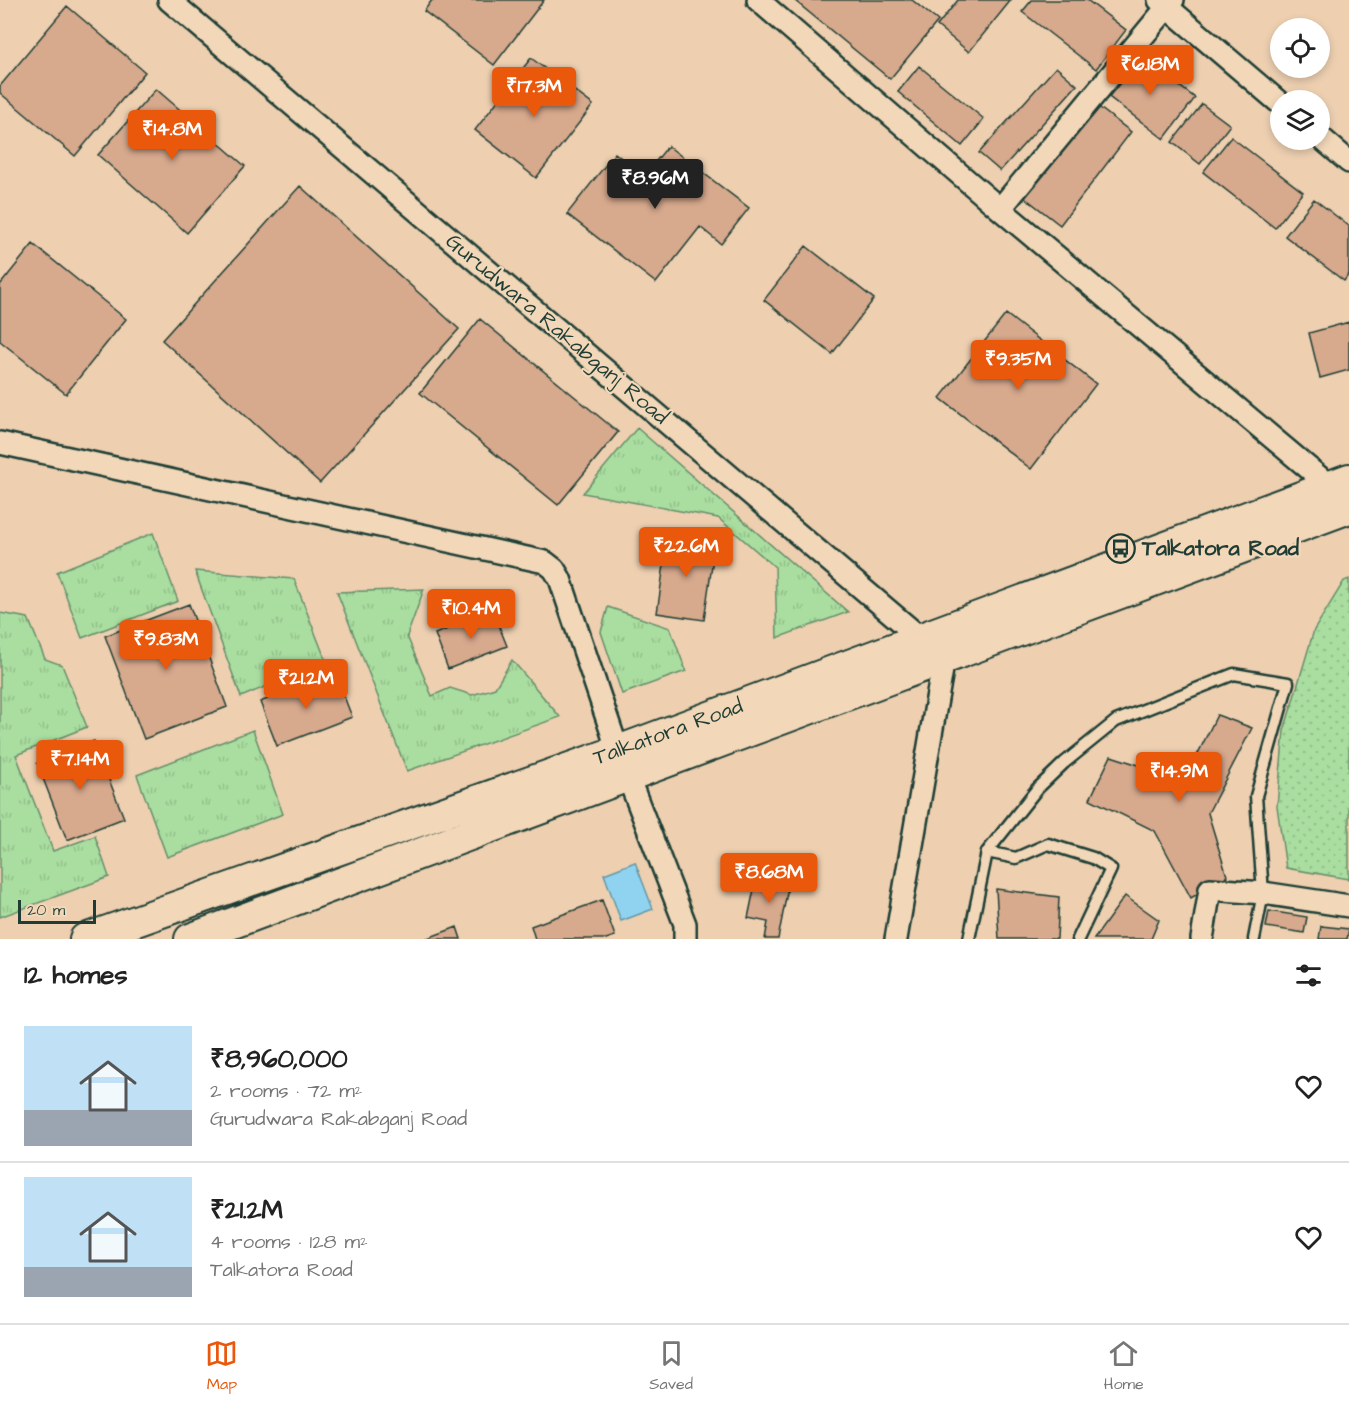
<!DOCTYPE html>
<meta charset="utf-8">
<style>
body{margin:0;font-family:"Architects Daughter",sans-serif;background:#f6f6f6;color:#222;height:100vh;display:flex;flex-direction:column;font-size:22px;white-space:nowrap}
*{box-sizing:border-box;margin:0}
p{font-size:20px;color:#767676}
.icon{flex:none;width:33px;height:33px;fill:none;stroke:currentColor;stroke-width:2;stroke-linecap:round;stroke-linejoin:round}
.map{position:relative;height:939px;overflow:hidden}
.details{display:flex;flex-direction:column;background:#fff;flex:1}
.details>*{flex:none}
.controls{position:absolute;left:1270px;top:18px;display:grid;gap:12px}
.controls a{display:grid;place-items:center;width:60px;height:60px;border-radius:50%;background:#fff;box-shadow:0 3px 9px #0003;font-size:30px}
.scale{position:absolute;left:18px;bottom:15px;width:78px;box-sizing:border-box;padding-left:6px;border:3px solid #1f3d34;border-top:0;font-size:16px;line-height:21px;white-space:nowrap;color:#1f3d34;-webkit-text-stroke:4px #f2d8b9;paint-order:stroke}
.price{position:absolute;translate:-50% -51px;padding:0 14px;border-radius:6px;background:#ea580c;color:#fff;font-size:20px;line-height:39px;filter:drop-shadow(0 2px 3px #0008)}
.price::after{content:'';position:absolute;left:50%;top:36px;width:18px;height:14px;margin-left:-9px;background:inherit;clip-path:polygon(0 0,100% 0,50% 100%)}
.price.current{background:#222;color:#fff}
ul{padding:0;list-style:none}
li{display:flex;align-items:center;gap:18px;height:150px;padding:0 24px}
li+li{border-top:2px solid #e0e0e0}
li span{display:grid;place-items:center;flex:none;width:168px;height:120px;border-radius:0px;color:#555}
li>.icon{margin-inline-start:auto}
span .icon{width:72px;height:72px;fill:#fffc;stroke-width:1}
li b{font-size:26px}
h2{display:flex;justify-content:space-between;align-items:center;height:72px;padding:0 24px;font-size:26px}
.tab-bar{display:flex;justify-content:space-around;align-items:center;height:84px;border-top:2px solid #e0e0e0;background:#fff;font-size:16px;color:#767676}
.tab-bar a{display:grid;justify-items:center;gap:3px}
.tab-bar .current{color:#ea580c}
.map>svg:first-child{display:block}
.grass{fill:url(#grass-tufts);stroke:#648e6a;stroke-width:1.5}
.park{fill:url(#park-dots);stroke:#648e6a;stroke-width:1.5}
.water{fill:#90d3f1;stroke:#6397a5;stroke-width:1.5}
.building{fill:#d7a98d;stroke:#1f3d34;stroke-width:1.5}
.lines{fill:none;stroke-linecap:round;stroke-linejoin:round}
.lane-casing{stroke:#1f3d34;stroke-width:15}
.street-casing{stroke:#1f3d34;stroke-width:26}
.secondary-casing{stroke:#1f3d34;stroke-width:34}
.lane{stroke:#f2d8b9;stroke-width:10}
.street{stroke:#f2d8b9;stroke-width:21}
.secondary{stroke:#f2d8b9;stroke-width:30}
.labels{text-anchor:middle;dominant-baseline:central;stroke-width:4.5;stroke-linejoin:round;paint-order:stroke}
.street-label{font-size:22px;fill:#1f3d34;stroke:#f2d8b9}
.poi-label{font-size:22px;font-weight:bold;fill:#1f3d34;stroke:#f2d8b9;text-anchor:start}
</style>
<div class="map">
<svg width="1349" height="939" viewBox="0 0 1349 939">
<defs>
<pattern id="grass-tufts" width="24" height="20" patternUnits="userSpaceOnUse" patternTransform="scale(1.5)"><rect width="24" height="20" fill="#aadea0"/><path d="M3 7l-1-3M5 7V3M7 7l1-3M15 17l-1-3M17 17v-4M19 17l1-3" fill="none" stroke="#92bf8a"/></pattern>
<pattern id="park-dots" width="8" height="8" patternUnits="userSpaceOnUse" patternTransform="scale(1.5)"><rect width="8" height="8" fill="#aadea0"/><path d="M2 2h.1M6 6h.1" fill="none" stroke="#92bf8a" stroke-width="1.8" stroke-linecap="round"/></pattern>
</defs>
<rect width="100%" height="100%" fill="#eed0b1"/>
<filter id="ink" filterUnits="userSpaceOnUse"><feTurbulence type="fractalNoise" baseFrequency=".0167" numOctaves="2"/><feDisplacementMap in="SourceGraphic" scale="12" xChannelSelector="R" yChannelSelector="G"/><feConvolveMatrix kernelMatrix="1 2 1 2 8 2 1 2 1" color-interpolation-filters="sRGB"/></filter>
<g filter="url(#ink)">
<path class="grass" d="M637,428L848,612L777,638L775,567L718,518L583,493Z
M153,533L178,601L82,638L57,572Z
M195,571L294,579L326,661L241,697Z
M424,589L407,636L432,696L450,688L472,695L495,688L512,660L560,717L407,771L337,592Z
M608,607L670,628L686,671L622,694L601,632Z
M0,613L28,618L45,659L62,665L87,727L16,755L53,851L95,836L109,877L0,917Z
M253,730L283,814L167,857L137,775Z"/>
<path class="park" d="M1349,579V879L1286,868L1277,806L1284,731L1314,630L1344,581Z"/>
<path class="water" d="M635,862L653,909L621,921L604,874Z"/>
<path class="building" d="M432,0H544L494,65L424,11Z
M794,0H912L938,21L890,79Z
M958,0H1011L969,52L937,26Z
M1032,0H1087L1126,30L1096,69L1022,12Z
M67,6L145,72L75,156L0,93V86Z
M1136,53L1195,98L1164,139L1105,94Z
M531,58L593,105L536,178L475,130Z
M919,66L984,119L962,146L898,92Z
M1056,67L1077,85L1000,171L979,153Z
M156,89L245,166L187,233L98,155Z
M1202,104L1230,125L1200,164L1172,142Z
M1096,105L1131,132L1060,225L1024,197Z
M1231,137L1303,192L1275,228L1203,172Z
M668,146L749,208L721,244L700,227L656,283L567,214L615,153L644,176Z
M300,186L459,329L320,483L162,340Z
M1314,199L1349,226V274L1344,281L1285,236Z
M33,244L126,319L66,394L0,341V285Z
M806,246L874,299L832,354L764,300Z
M1006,314L1096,384L1031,469L940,398Z
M480,319L618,432L558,505L420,393Z
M1349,322V370L1320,378L1309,333Z
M668,537L715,544L704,620L657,613Z
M189,604L227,707L144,739L105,636Z
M493,611L507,646L448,669L435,634Z
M335,673L352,717L277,746L260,702Z
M1217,715L1252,728L1208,813L1227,876L1191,898L1155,831L1090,799L1111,756L1185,780Z
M94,741L124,818L67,840L37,763Z
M757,875L789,882L778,939H765L768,922L748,918Z
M996,889L1059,897L1057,939H999Z
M1125,896L1159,920L1151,939H1094Z
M602,900L615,936L606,939H535L531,926Z
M1269,911L1307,917L1304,933L1266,927Z
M1321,926L1349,929L1347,939H1319Z
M457,927L461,939H425Z"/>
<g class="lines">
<defs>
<path id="lane" d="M987,852L1016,858L1048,844L1093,858L1111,869L1078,939
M969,939L987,852L1037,789L1064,763L1116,721L1234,674L1288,683L1256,796L1263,893L1254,939"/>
<path id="street" d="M169,0L944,658L896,939
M758,0L1000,209L1331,487
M1159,0L1281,104
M1320,137L1349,162
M1000,209L1173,0
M0,443L545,562L554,569L560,579L618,751L685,924V939
M1202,939L1210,889L1263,893L1349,906"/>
<path id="secondary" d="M85,939L618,751L1349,479
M190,939L1349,508"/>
</defs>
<use href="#lane" class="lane-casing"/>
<use href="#street" class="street-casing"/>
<use href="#secondary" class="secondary-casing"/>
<use href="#lane" class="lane"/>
<use href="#street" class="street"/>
<use href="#secondary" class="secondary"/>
</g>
</g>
<defs>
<symbol id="bus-ring" viewBox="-11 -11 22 22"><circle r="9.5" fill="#f2d8b9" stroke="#1f3d34" stroke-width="1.5"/><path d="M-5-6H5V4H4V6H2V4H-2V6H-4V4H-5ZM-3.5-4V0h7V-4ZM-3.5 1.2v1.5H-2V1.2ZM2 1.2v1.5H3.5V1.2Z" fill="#1f3d34"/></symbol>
</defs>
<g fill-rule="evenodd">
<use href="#bus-ring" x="1104" y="532" width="33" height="33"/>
</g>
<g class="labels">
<g class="street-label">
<text transform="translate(557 329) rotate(40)">Gurudwara Rakabganj Road</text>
<text transform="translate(668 732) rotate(-20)">Talkatora Road</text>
</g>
<g class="poi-label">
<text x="1142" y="548">Talkatora Road</text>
</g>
</g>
</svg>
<div class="controls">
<a><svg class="icon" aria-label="locate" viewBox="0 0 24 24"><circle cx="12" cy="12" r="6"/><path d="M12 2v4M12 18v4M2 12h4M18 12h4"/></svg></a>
<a><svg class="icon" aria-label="layers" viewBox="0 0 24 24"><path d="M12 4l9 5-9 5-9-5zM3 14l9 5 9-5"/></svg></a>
</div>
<div class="scale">20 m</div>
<b class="price" style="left:1150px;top:96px">₹6.18M</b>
<b class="price" style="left:534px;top:118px">₹17.3M</b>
<b class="price" style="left:172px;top:161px">₹14.8M</b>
<b class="price current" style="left:655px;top:210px">₹8.96M</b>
<b class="price" style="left:1018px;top:391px">₹9.35M</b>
<b class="price" style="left:686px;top:578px">₹22.6M</b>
<b class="price" style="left:471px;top:640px">₹10.4M</b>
<b class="price" style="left:166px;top:671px">₹9.83M</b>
<b class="price" style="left:306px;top:710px">₹21.2M</b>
<b class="price" style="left:80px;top:791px">₹7.14M</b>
<b class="price" style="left:1179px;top:803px">₹14.9M</b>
<b class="price" style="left:769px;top:904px">₹8.68M</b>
</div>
<section class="details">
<h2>12 homes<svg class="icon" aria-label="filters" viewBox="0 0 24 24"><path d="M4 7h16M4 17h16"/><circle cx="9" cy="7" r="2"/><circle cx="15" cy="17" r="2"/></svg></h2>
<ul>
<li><span style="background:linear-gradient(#bfe0f5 70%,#9aa5b1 0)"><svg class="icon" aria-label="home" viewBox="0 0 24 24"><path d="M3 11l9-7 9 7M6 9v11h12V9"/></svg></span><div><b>₹8,960,000</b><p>2 rooms · 72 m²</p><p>Gurudwara Rakabganj Road</p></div><svg class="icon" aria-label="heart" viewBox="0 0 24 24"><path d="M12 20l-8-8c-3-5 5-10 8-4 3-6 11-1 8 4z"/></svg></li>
<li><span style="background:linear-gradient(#bfe0f5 75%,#9aa5b1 0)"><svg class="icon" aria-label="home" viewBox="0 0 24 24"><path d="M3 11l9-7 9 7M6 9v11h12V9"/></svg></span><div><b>₹21.2M</b><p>4 rooms · 128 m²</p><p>Talkatora Road</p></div><svg class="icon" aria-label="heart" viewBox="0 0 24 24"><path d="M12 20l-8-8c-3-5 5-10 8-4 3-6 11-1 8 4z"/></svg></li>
</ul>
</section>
<nav class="tab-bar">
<a class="current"><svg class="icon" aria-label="map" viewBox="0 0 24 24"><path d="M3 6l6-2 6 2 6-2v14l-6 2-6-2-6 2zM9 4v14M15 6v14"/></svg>Map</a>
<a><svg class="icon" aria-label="saved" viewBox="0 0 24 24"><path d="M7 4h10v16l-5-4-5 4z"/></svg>Saved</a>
<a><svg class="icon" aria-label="home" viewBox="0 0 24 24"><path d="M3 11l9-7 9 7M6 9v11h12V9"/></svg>Home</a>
</nav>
